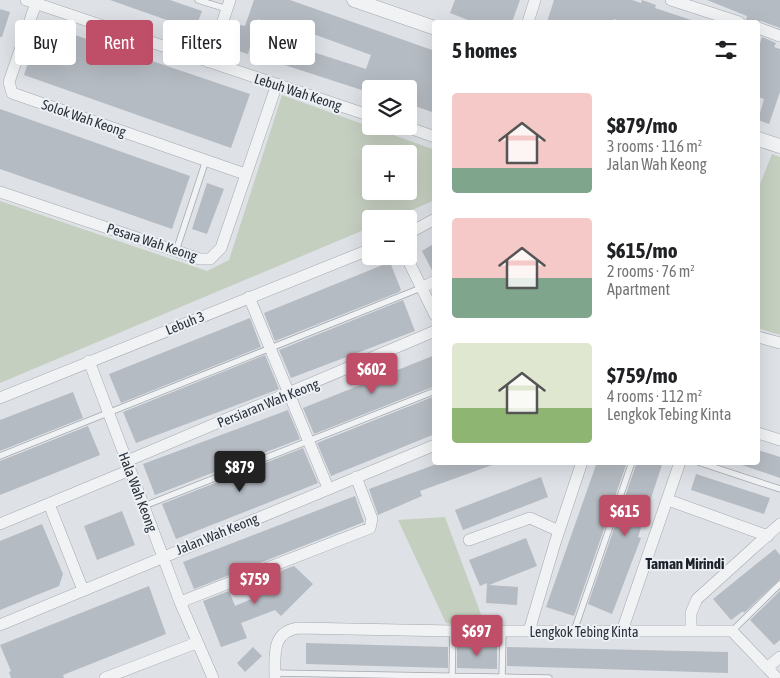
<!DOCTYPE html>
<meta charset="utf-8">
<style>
body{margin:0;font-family:"Asap Condensed",sans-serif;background:#f2f2f2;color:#202124;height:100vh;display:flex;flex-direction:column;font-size:19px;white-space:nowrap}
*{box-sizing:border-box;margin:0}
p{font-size:16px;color:#757577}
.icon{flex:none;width:28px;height:28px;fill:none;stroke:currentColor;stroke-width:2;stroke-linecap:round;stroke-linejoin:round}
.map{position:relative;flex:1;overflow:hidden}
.side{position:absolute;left:432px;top:20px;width:328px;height:445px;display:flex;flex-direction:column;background:#fff;border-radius:5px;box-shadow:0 5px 20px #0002}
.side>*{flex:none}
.banner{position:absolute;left:15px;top:20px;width:342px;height:45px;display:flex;gap:10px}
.fabs{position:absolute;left:362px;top:80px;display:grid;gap:10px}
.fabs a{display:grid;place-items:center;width:55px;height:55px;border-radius:5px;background:#fff;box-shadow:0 5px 20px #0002;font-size:25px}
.price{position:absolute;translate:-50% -42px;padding:0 11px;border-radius:5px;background:#bf4e68;color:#fff;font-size:16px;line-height:32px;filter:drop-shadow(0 1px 2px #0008)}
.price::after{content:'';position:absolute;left:50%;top:30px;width:15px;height:11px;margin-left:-8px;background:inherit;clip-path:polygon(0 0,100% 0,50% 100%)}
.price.on{background:#222;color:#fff}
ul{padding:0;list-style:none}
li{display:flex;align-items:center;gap:15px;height:125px;padding:0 20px}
li span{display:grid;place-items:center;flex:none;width:140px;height:100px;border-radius:5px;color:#555}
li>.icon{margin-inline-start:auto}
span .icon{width:60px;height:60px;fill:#fffc;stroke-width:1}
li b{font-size:21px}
h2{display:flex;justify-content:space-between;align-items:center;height:60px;padding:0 20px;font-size:21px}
.pill{padding:0 18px;border-radius:5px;background:#fff;box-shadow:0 5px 20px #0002;font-size:18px;line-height:45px}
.pill.on{background:#bf4e68;color:#fff}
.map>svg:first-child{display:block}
.green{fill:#c5cfc0;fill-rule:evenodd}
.building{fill:#b5bbc2}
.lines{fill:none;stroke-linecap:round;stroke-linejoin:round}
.service-casing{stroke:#a4a9af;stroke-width:7}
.minor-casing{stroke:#a4a9af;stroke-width:12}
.tertiary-casing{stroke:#a4a9af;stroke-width:15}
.service{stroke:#f0f2f4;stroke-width:5.5}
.minor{stroke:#f0f2f4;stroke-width:11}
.tertiary{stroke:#f0f2f4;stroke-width:14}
.labels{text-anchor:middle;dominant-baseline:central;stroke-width:4;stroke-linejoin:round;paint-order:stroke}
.street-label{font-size:14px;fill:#29313b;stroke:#edf0f4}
.neighbourhood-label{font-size:15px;font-weight:bold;fill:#1b222b;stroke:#edf0f4}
</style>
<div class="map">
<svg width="780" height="678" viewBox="0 0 780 678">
<rect width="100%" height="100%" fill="#dee1e6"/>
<path class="green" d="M282,95L435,150V200L391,219H371V227L0,383V201L207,271L229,260ZM371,154H409V191H371Z
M772,154L780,157V335L758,328V189Z
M445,517L482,617L476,626L446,623L398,520Z"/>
<path class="building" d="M110,0H170L202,11L195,30Z
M254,0H290L435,51V113L409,104V89H371V93L266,59L272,39L366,69L371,55L283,23L282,27L258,19L248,54L232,49L240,25L245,26Z
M455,0H520L512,22H467L468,20L450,13Z
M554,0H632L641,3L642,0L656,5L655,8L694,21L624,22L614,19L613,22H547Z
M707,0H780V28L761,21L753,22L746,20L747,16Z
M0,9L10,12L2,37H0Z
M45,25L250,94L231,148L24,75L30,57L33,58Z
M762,37L776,43L774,47L780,49V92L769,124L758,120L764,99L758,97V50Z
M0,109L190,176L172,229L0,169Z
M207,183L224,189L207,234L192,229Z
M435,243V274H434L422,251Z
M390,262L401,290L399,292L275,341L264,313Z
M403,300L415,331L291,378L279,350Z
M250,318L261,347L121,403L109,374Z
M265,355L279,389L136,443L123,412Z
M435,355V386L314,434L303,408Z
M73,392L83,418L0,451V420Z
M435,396V434L331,476L317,443Z
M288,410L300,439L155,495L143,464Z
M88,426L100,455L0,495V461Z
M303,448L318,483L176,539L162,504Z
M758,450L780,457V478L739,464L758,462Z
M442,462L495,464L420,491L422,496L378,515L369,489Z
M597,462H627L574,616L546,607Z
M637,462H663L638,537L641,538L612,614L588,604Z
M696,474L770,498L764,514L691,490Z
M541,477L548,497L463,530L455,510Z
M355,496L364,522L194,589L183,562Z
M122,511L135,545L97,560L84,526Z
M42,524L63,574L59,586L0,610V541Z
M526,538L537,566L489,585L518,587L517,605L486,603L487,583L480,586L469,560Z
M775,549L780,555V579L744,613L743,611L731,620L713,599Z
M294,566L313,584L281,616L275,610L241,623L247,638L221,647L203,601L229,591L235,606L254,598L283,570Z
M149,586L166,634L63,675L64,678H11L9,672L11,671L0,645Z
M780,591V640L774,645L750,620Z
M306,643L448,647V668L306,664Z
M457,645H497V669L457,668Z
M253,647L262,656L245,672L237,663Z
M507,647L728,652V673L507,666Z"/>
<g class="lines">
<defs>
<path id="service" d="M198,0L227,9
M176,251L206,160
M0,456L421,288
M698,462L780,489
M144,506L435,391
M574,631L632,462
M732,631L780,584
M275,673L549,678
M452,678L453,631
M502,678L503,632"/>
<path id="minor" d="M26,0L371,116
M671,0L739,22
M36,3L9,82L12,93L245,174
M528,22L535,0
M758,28L780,36
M209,62L230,0
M404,126L435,137
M0,192L200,259H210L221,248L277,84
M409,233L435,219
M406,256L435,315
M421,288L435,281
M249,297L328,488
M758,337L780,343
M89,361L180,602L213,678
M0,398L371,249
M758,433L780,440
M127,461L435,331
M668,500L768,536
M49,504L83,590
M0,524L130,470
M469,540L530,518L559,531
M180,602L370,528L372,519L356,477
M0,625L435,445
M529,631L555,543L582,462
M622,631L680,462
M691,631V613L697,599L780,524
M768,667L780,657
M105,678L196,643
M275,678C275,656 271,632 298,628L453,631H732L777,678"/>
<path id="tertiary" d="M354,0L435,28
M758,139L780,146"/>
</defs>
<use href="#service" class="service-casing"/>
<use href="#minor" class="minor-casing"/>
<use href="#tertiary" class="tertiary-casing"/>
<use href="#service" class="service"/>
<use href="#minor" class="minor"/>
<use href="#tertiary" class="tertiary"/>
</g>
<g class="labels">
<g class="street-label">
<text transform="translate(298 92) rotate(18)">Lebuh Wah Keong</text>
<text transform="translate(84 118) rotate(19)">Solok Wah Keong</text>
<text transform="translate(152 242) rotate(18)">Pesara Wah Keong</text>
<text transform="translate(185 323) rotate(-22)">Lebuh 3</text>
<text transform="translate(268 403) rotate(-22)">Persiaran Wah Keong</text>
<text transform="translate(138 492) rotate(69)">Hala Wah Keong</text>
<text transform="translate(217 534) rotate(-22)">Jalan Wah Keong</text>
<text x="584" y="632">Lengkok Tebing Kinta</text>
</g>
<g class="neighbourhood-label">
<text x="685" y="563">Taman Mirindi</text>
</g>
</g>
</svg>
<div class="fabs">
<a><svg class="icon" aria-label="layers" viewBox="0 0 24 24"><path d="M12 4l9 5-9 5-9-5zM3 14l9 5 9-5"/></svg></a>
<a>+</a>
<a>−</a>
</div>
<b class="price" style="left:372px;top:395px">$602</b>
<b class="price on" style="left:240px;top:493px">$879</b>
<b class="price" style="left:625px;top:537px">$615</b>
<b class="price" style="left:255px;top:605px">$759</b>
<b class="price" style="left:477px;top:657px">$697</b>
<div class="banner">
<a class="pill">Buy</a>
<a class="pill on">Rent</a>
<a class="pill">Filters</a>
<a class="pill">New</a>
</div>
<section class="side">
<h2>5 homes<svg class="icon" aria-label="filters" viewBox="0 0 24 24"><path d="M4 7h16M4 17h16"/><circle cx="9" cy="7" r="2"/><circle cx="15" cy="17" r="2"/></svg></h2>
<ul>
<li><span style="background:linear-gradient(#f6c9c9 75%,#7fa58c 0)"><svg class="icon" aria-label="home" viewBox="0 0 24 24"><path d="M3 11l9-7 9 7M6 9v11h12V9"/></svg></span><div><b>$879/mo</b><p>3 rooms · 116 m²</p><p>Jalan Wah Keong</p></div></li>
<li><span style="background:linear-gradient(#f6c9c9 60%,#7fa58c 0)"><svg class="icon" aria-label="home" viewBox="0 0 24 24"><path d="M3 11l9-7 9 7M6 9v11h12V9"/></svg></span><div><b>$615/mo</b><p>2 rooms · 76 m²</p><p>Apartment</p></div></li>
<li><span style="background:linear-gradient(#dfe7d0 65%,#8fb573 0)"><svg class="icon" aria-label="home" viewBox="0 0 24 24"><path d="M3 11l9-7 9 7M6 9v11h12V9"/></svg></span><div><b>$759/mo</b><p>4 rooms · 112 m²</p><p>Lengkok Tebing Kinta</p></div></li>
</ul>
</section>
</div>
